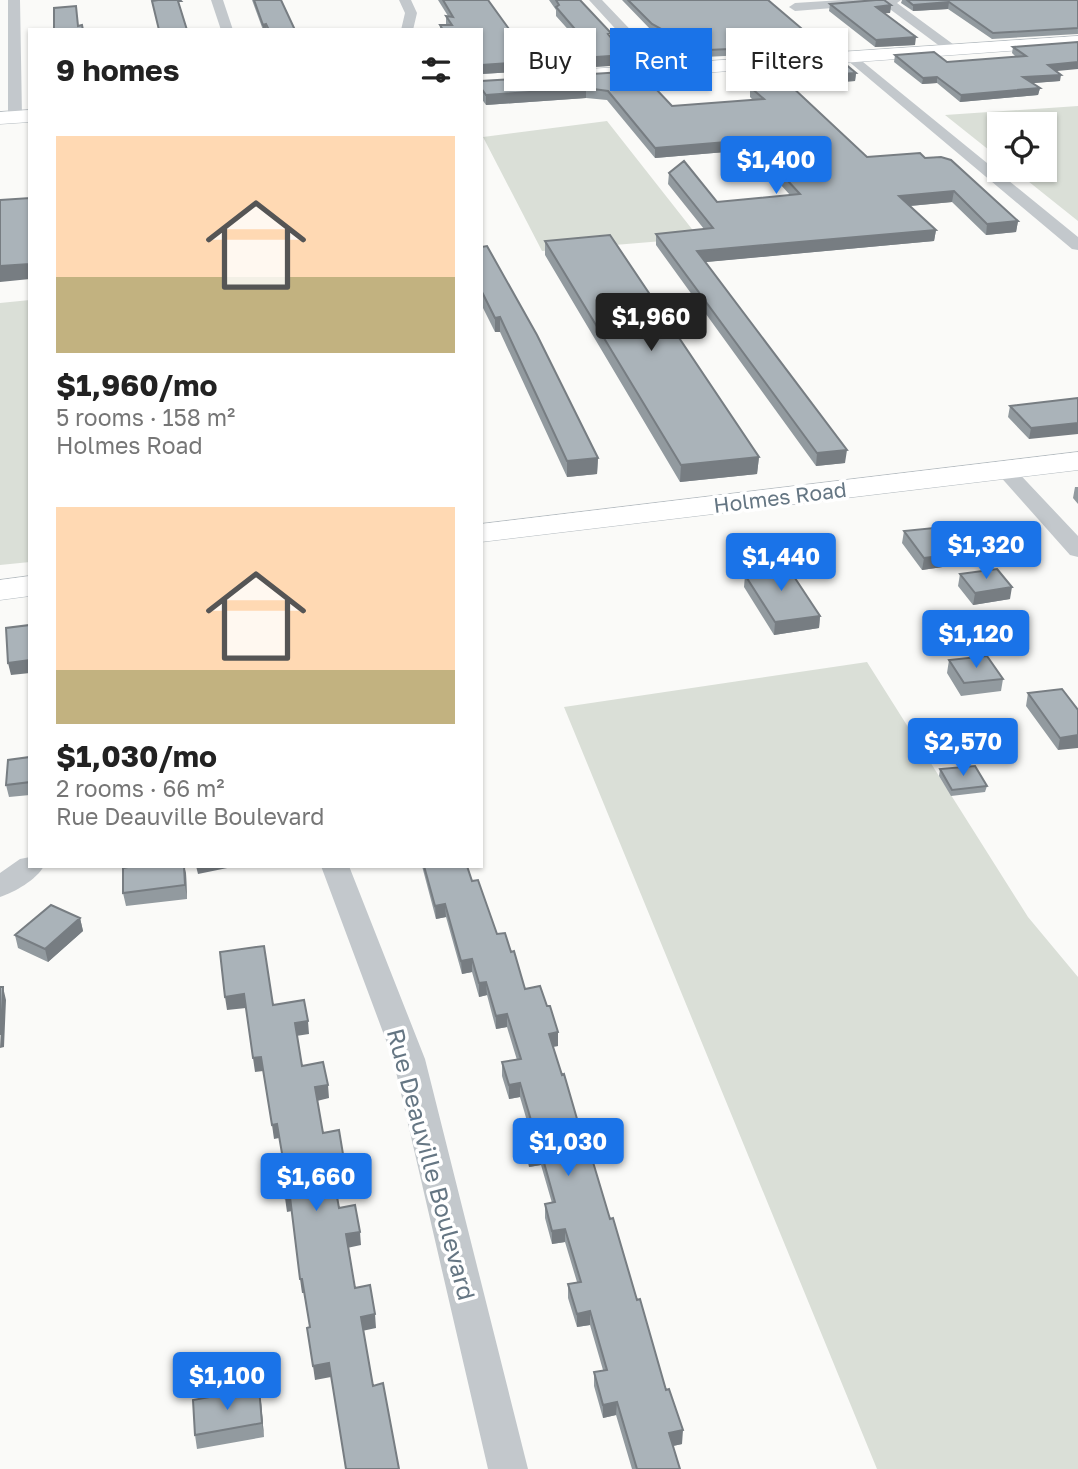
<!DOCTYPE html>
<meta charset="utf-8">
<style>
body{margin:0;font-family:"Golos Text",sans-serif;background:#f6f6f6;color:#222;height:100vh;display:flex;flex-direction:column;font-size:26px;white-space:nowrap}
*{box-sizing:border-box;margin:0}
p{font-size:23px;color:#767676}
.icon{flex:none;width:38px;height:38px;fill:none;stroke:currentColor;stroke-width:2;stroke-linecap:round;stroke-linejoin:round}
.map{position:relative;flex:1;overflow:hidden}
.drawer{position:absolute;left:28px;top:28px;width:455px;height:840px;display:flex;flex-direction:column;background:#fff;border-radius:0px;box-shadow:0 2px 5px #0004}
.drawer>*{flex:none}
.banner{position:absolute;left:504px;top:28px;width:469px;height:63px;display:flex;gap:14px}
.tools{position:absolute;left:987px;top:112px;display:grid;gap:14px}
.tools a{display:grid;place-items:center;width:70px;height:70px;border-radius:0px;background:#fff;box-shadow:0 2px 5px #0004;font-size:35px}
.price{position:absolute;translate:-50% -60px;padding:0 16px;border-radius:7px;background:#1a73e8;color:#fff;font-size:23px;line-height:46px;filter:drop-shadow(0 2px 4px #0008)}
.price::after{content:'';position:absolute;left:50%;top:42px;width:21px;height:16px;margin-left:-10px;background:inherit;clip-path:polygon(0 0,100% 0,50% 100%)}
.price.active{background:#222;color:#fff}
ul{padding:0;list-style:none}
li{display:grid;align-content:center;gap:14px;height:371px;padding:0 28px}
li span{display:grid;place-items:center;height:217px;border-radius:0px;color:#555}
li>.icon{margin-inline-start:auto}
span .icon{width:126px;height:126px;fill:#fffc;stroke-width:1}
li b{font-size:30px}
h2{display:flex;justify-content:space-between;align-items:center;height:84px;padding:0 28px;font-size:30px}
.tag{padding:0 24px;border-radius:0px;background:#fff;box-shadow:0 2px 5px #0004;font-size:24px;line-height:63px}
.tag.active{background:#1a73e8;color:#fff}
.map>svg:first-child{display:block}
.green{fill:#dadfd7}
.lines{fill:none;stroke-linecap:round;stroke-linejoin:round}
.secondary-casing{stroke:#b3babf;stroke-width:1}
.street{fill:#c3c8cc;fill-rule:evenodd}
.secondary{fill:#fff;fill-rule:evenodd}
.wall{fill:#929a9f}
.shaded-wall{fill:#777d82}
.building{fill:#aab3b9;stroke:#777d82;stroke-width:2}
.labels{text-anchor:middle;dominant-baseline:central;stroke-width:7;stroke-linejoin:round;paint-order:stroke}
.street-label{font-size:21px;fill:#657683;stroke:#fff}
.near-street-label{font-size:24px;fill:#657683;stroke:#fff}
</style>
<div class="map">
<svg width="1078" height="1469" viewBox="0 0 1078 1469">
<rect width="100%" height="100%" fill="#fafaf8"/>
<path class="green" d="M1078,106V221L1014,170H1045V124H999V158L945,115Z
M607,121L699,238L542,251L483,137Z
M30,300V562L0,565V303Z
M867,662L1028,917L1078,977V1469H877L564,707Z"/>
<g class="lines">
<defs>
<path id="secondary" d="M1078,36V46L590,81L580,75L590,69Z
M30,110V122L0,124V112Z
M1078,452V470L481,542V524Z
M30,576V596L0,600V580Z"/>
</defs>
<use href="#secondary" class="secondary-casing"/>
<path class="street" d="M8,0H20L22,117L15,121L8,117Z
M211,0H223L233,30H221Z
M399,0H411L417,13L413,30H401L405,13Z
M589,0H602L666,67V73H656Z
M842,0H901L897,3L961,50L954,54L949,53L883,4L795,11L789,7L795,3Z
M852,53L1078,237V250L1072,249L847,60V54Z
M1005,464L1012,466L1078,536V557L1070,555L998,474L994,470L998,466Z
M30,857V866H44C36,880 15,892 0,897V873L20,859Z
M321,866H349L425,1059L528,1469H488L393,1059Z"/>
<use href="#secondary" class="secondary"/>
</g>
<path class="wall" d="M252,0H283H281L295,30H263Z
M438,0H488L517,40L573,35L556,16V10L549,0H580L625,55V65L481,74V30H440V25H446V16H448Z
M622,0H768L821,45L820,51L685,58L665,37L652,31Z
M902,0H1078V34L992,39L948,9L913,11L901,3Z
M830,4L891,5L890,13H884L915,45L875,47L829,11Z
M1013,47L1056,71L1060,81L1032,83L1040,88L1038,95L960,102L937,83L922,84L894,62L895,55L947,62L1016,57L1012,53Z
M809,60L856,73L855,81L826,83L809,68Z
M639,71L672,106L753,100L750,97V87L867,157L925,158L1018,221L1016,232L986,235L952,202L910,206L936,230L934,241L705,262L845,463L816,466L656,245V234L704,229L668,184L669,173L717,202L790,195L749,150L655,158L607,100L586,98L486,105L481,98V81Z
M545,241L759,457L757,474L680,482L545,255Z
M481,247L598,458L597,474L567,477L500,332H495L481,304Z
M1078,398L1029,439L1008,417L1010,406Z
M1075,487H1078V504L1073,498Z
M904,531L963,564L922,570L902,543Z
M750,567L820,616L819,628L774,635L744,587L745,575L750,574Z
M960,574L1010,599L973,605L958,586Z
M949,660L1003,679L1001,691L961,696L947,673Z
M1028,693L1078,710L1058,750L1026,706Z
M30,757V795L9,797L6,785Z
M940,769L987,786L985,792L951,796L939,776Z
M422,866H467L472,881L497,934L511,952L525,989L547,1006L558,1032V1046L553,1047L637,1300L682,1444L673,1446L680,1469H632L616,1415L603,1418L594,1386V1372L603,1370L590,1325L577,1327L568,1298V1284L577,1282L565,1242L552,1244L545,1218V1204L552,1203L541,1165L529,1167L522,1143V1129L529,1128L520,1097L509,1099L502,1076V1062L517,1060L507,1027L496,1029L487,995L479,997L472,972L462,974L446,917L436,919Z
M186,873L187,899L126,906L123,893Z
M80,918L83,931L48,962L18,948L15,935Z
M261,1402L264,1437L197,1449L195,1435Z"/>
<path class="shaded-wall" d="M949,2L948,9L913,11V5Z
M891,5L890,13L875,14L876,7Z
M266,24L267,30H263V25Z
M916,37L915,45L875,47L876,40Z
M625,55V65L481,74V65Z
M1078,62V69L1047,72L1048,65Z
M856,73L855,81L826,83L827,75Z
M1061,75L1060,81L1022,84L1023,77Z
M937,77V83L922,84L923,78Z
M586,88V98L486,105V95Z
M1040,88L1038,95L960,102L961,95Z
M750,140L749,150L655,158V148Z
M954,191L952,202L898,207L899,196Z
M1018,221L1016,232L986,235L987,224Z
M936,230L934,241L696,263L697,251Z
M30,264V279L0,282V266Z
M500,317V332H495V318Z
M1078,423V434L1029,439L1031,428Z
M847,450L845,463L816,466L817,453Z
M759,457L757,474L680,482L681,465Z
M598,458L597,474L567,477V461Z
M965,553L963,564L922,570L924,558Z
M1012,587L1010,599L973,605L975,593Z
M820,616L819,628L774,635L775,622Z
M30,660V673L11,675L8,663Z
M1078,735V748L1058,750L1060,738Z
M184,866L186,873L187,899L185,885Z
M196,866H237L198,874Z
M445,904L446,917L436,919L435,906Z
M80,918L83,931L48,962L45,949Z
M472,959V972L462,974L461,961Z
M486,982L487,995L479,997V983Z
M3,987L6,1000L4,1047L0,1048Z
M244,994L246,1008L227,1010L225,997Z
M507,1014V1027L496,1029V1016Z
M308,1021L309,1034L296,1036L295,1023Z
M558,1032V1046L549,1047V1034Z
M261,1057L263,1071L255,1072L253,1058Z
M520,1083V1097L509,1099V1085Z
M328,1085L329,1098L317,1101L315,1087Z
M277,1124L279,1138L274,1139L272,1125Z
M541,1152V1165L529,1167V1154Z
M343,1154L345,1168L332,1171L330,1157Z
M290,1197L292,1211L287,1212L285,1198Z
M565,1229V1242L552,1244V1231Z
M360,1232L361,1245L347,1248L346,1234Z
M300,1279H302L304,1293H302Z
M590,1311V1325L577,1327V1314Z
M375,1314L376,1328L362,1331L361,1317Z
M329,1363L331,1377L315,1380L313,1366Z
M259,1388L261,1402L264,1437L262,1423Z
M617,1402L616,1415L603,1418V1405Z
M683,1430L682,1444L668,1447L669,1433Z"/>
<path class="building" d="M158,0H180L181,1H178L187,30H159L152,1Z
M254,0H281L295,30H269L266,24L263,25Z
M443,0H488L517,40L580,35L556,7L559,5L556,0H580L611,33L608,34L625,55L481,65V30H443L440,25H452L446,16L453,17Z
M628,0H768L821,45L685,51L665,31L652,24Z
M876,0H884L891,5L876,7L916,37L876,40L830,4Z
M907,0H1078V28L993,33L949,2L913,5Z
M76,6L78,26L82,25L83,30H54V8Z
M1078,42V62L1048,65L1061,75L1023,77L1040,88L961,95L937,77L923,78L895,55L934,52L947,62L1026,56L1013,47Z
M838,58L856,73L827,75L809,60Z
M639,71L672,106L764,99L750,87L789,84L867,157L920,153L925,158L941,157L951,160L1018,221L987,224L954,191L899,196L936,230L697,251L847,450L817,453L656,234L713,228L669,173L684,161L717,202L800,194L750,140L655,148L608,91L586,88L486,95L481,88V81Z
M30,198V264L0,266V200Z
M610,235L759,457L681,465L545,241Z
M487,246L537,335L598,458L567,461L500,317L495,318L481,290V247Z
M1078,398V423L1031,428L1010,406Z
M944,527L965,553L924,558L904,531Z
M785,563L820,616L775,622L745,575L754,574L750,567Z
M997,569L1012,587L975,593L960,574Z
M30,625V660L8,663L6,628Z
M987,656L1003,679L964,683L949,660Z
M1062,689L1078,710V735L1060,738L1028,693Z
M30,757V782L6,785L8,760Z
M975,766L987,786L952,790L940,769Z
M133,866H184L185,885L123,893V868Z
M424,866H467L472,881L478,880L497,934L505,933L511,952L514,951L525,989L540,986L547,1006H550L558,1032L549,1034L562,1075L564,1074L584,1143L587,1142L610,1219L613,1218L637,1300L640,1299L666,1390L669,1389L683,1430L669,1433L680,1469H637L617,1402L603,1405L594,1372L607,1370L590,1311L577,1314L568,1284L581,1282L565,1229L552,1231L545,1204L555,1202L541,1152L529,1154L522,1129L533,1127L520,1083L509,1085L502,1062L521,1059L507,1014L496,1016L486,982L479,983L472,959L461,961L445,904L435,906Z
M51,905L80,918L45,949L15,935Z
M264,946L273,1005L304,1000L308,1021L295,1023L302,1066L323,1062L328,1085L315,1087L323,1133L339,1130L343,1154L330,1157L339,1208L355,1205L360,1232L346,1234L355,1288L370,1285L375,1314L361,1317L373,1386L383,1383L399,1469H346L329,1363L313,1366L307,1328L310,1327L302,1279H300L290,1197L285,1198L281,1166L284,1165L277,1124L272,1125L261,1057L253,1058L244,994L225,997L220,952Z
M0,987H3L1,1034H0Z
M259,1388L262,1423L195,1435L193,1400Z"/>
<g class="labels">
<g class="street-label">
<text transform="translate(780 497) rotate(-7)">Holmes Road</text>
</g>
<g class="near-street-label">
<text transform="translate(432 1164) rotate(75)">Rue Deauville Boulevard</text>
</g>
</g>
</svg>
<div class="tools">
<a><svg class="icon" aria-label="locate" viewBox="0 0 24 24"><circle cx="12" cy="12" r="6"/><path d="M12 2v4M12 18v4M2 12h4M18 12h4"/></svg></a>
</div>
<b class="price" style="left:776px;top:196px">$1,400</b>
<b class="price active" style="left:651px;top:353px">$1,960</b>
<b class="price" style="left:986px;top:581px">$1,320</b>
<b class="price" style="left:781px;top:593px">$1,440</b>
<b class="price" style="left:976px;top:670px">$1,120</b>
<b class="price" style="left:963px;top:778px">$2,570</b>
<b class="price" style="left:568px;top:1178px">$1,030</b>
<b class="price" style="left:316px;top:1213px">$1,660</b>
<b class="price" style="left:227px;top:1412px">$1,100</b>
<div class="banner">
<a class="tag">Buy</a>
<a class="tag active">Rent</a>
<a class="tag">Filters</a>
</div>
<section class="drawer">
<h2>9 homes<svg class="icon" aria-label="filters" viewBox="0 0 24 24"><path d="M4 7h16M4 17h16"/><circle cx="9" cy="7" r="2"/><circle cx="15" cy="17" r="2"/></svg></h2>
<ul>
<li><span style="background:linear-gradient(#ffd9b3 65%,#c2b280 0)"><svg class="icon" aria-label="home" viewBox="0 0 24 24"><path d="M3 11l9-7 9 7M6 9v11h12V9"/></svg></span><div><b>$1,960/mo</b><p>5 rooms · 158 m²</p><p>Holmes Road</p></div></li>
<li><span style="background:linear-gradient(#ffd9b3 75%,#c2b280 0)"><svg class="icon" aria-label="home" viewBox="0 0 24 24"><path d="M3 11l9-7 9 7M6 9v11h12V9"/></svg></span><div><b>$1,030/mo</b><p>2 rooms · 66 m²</p><p>Rue Deauville Boulevard</p></div></li>
</ul>
</section>
</div>
